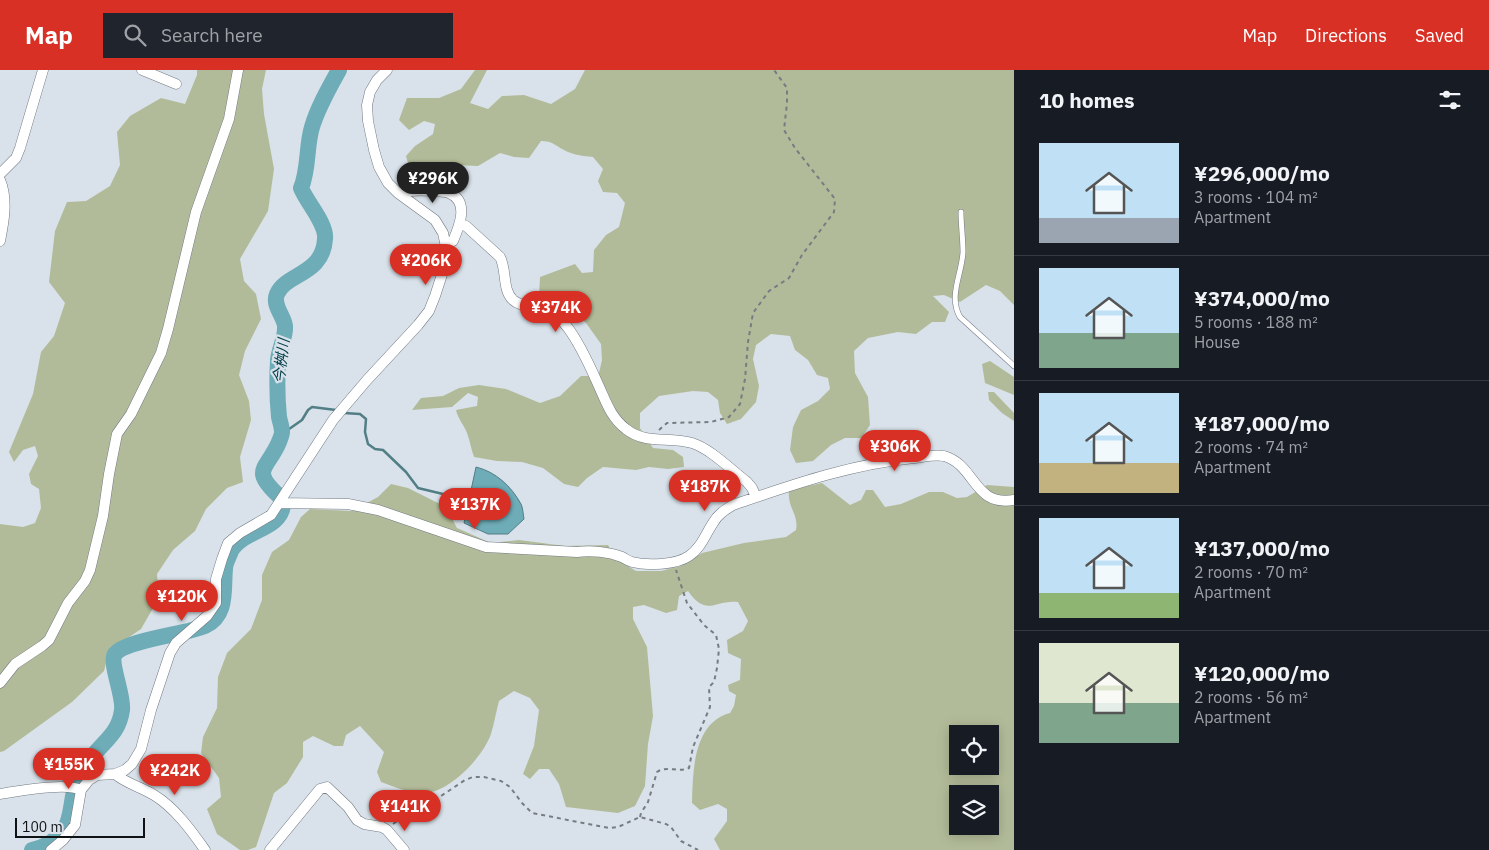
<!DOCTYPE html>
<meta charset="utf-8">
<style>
body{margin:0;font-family:"IBM Plex Sans","Noto Sans JP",sans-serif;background:#20242c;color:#f1f3f6;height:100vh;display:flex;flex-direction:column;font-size:19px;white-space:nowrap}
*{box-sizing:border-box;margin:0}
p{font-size:16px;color:#9ea1a6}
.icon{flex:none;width:28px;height:28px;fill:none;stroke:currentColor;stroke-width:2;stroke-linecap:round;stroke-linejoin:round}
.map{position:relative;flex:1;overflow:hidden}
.sheet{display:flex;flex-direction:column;background:#171b24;width:475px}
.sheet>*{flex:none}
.buttons{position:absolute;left:949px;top:655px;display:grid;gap:10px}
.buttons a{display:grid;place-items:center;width:50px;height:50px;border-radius:0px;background:#171b24;box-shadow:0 2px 12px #0003;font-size:25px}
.scale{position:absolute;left:15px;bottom:12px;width:130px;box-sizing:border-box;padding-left:5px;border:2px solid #0f1215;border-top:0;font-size:14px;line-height:18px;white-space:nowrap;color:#0f1215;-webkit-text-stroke:4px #d9e2ea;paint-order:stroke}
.price{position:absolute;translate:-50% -42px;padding:0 11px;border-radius:18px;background:#d93025;color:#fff;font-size:16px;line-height:32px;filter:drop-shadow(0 1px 2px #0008)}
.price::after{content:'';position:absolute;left:50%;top:30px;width:15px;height:11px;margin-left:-8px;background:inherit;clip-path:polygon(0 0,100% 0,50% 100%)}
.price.active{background:#222;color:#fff}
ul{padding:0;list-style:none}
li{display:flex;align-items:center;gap:15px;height:125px;padding:0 25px}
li+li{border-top:1px solid #363941}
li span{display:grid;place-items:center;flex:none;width:140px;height:100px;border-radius:0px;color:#555}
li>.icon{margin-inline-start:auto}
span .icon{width:60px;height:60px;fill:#fffc;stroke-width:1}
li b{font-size:21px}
h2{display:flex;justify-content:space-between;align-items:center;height:60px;padding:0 25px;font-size:21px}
header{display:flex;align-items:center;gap:30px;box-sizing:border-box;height:70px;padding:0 25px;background:#d93025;color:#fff}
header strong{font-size:24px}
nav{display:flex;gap:28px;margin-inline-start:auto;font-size:18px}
.search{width:350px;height:45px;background:#20242c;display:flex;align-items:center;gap:12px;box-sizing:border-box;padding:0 18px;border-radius:0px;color:#9ea1a6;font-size:19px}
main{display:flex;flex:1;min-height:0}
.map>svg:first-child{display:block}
.green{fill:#b2bb99;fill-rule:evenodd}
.water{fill:#6eacb7;stroke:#527e86}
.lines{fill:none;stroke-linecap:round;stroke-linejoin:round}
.stream{stroke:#527e86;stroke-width:2.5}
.river{stroke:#6eacb7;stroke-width:16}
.lane-casing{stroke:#727a82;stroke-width:6}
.street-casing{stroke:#727a82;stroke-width:11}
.path{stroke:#767c81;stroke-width:2;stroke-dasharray:4 4;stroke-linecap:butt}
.lane{stroke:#fff;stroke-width:5}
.street{stroke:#fff;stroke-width:10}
.labels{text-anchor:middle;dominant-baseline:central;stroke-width:4.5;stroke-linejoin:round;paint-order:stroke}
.water-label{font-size:15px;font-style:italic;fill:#034049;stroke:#d9e2ea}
</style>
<header>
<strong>Map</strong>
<div class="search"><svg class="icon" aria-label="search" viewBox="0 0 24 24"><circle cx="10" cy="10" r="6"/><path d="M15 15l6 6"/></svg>Search here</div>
<nav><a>Map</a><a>Directions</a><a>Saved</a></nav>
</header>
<main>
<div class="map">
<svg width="1014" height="780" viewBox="0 0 1014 780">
<rect width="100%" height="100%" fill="#d9e2ea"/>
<path class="green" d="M197,0H266L262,19L264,44L274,99L268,141L240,189L244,211L256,224L261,249L245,281L239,305L249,331L251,350L240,387L243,412L227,418L206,439L195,461L173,480L157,504L158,518L156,533L141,559L119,574L107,589L104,601L72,632L4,681L0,682V454L23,457L35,453L41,438L39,419L31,414L29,404L38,386L35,376L23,380L14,392L9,382L33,324L41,282L54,266L65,233L49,212L55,161L67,132L86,131L110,116L120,95L117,62L130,46L161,28L185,34L197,5Z
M475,0H487L470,33L488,39L502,26L524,25L551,34L575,19L585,0H1014V235L1000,221L986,215L960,232L944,225L933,226L949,242L945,252H932L916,264L898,262L868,268L854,281L855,303L868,327L870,355L861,368H845L831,375L813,391L796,393L790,380L793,357L801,340L818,331L830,319L828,308L817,305L808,290L795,280L790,266L771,264L756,275L753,289L759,316L756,332L741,349L727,354L720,343L718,330L708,322L693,321L659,326L640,343V358L653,378L673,380L683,387L684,397L668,399L649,397L636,400L603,397L587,408L578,417L564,414L543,398L522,392L497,391L474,387C471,379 470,371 467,363C464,355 458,349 456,340L477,336L478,327L468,323L452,337L412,340L421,328L443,326L459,318L479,315L506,319L540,333L560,326L581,306H592L599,303L602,290L601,274L586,253L573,241L552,237L539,226L540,207L575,194L582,203L593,202L594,180L606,165L619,157L625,133L617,123L603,122L598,111L603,99L593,87C583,86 573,85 564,80C554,75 553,71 541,71L529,88L514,87L500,83L478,96L432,94L409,97L406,86L415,76L433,64L435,54L424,51L409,60L399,50L407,28H439L461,19Z
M990,291L1014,307V325L985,313L982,294Z
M988,322H994L1014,343V351L1002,343L989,330Z
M822,413L850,435L861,430L866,420H873L885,437L901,434L929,422H943L957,428L967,427L987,415L1014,417V780H720L714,769L727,751V739L718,734L700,740L692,733C693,701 693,653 730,643L734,636L736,625L729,621L728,615L740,610L741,589L728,583L727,570L743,561L748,551L738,532C715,529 707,548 688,521L679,526L677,540L666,543L644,535L633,537V549L647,577L653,646L648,674L645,716L635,736L618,743L566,737L559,714L549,699H539L530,709L523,704L534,676L539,640L530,628L514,621L499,631C496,642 494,654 491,664C483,687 450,722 425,723C410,724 395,717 381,712L377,702L384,682L360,656L346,665L343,676H334L313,666L303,672V687L287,713L274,723L256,777L248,780H240L217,764L207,739L221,727L219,708L201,683L203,667L217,638L218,607L227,583L251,559L262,530V505L272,482L289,470L301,447L310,439L352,441L378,427L391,414L408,418L446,437L457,458L491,473L519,470L565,476L608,475L616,489L636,501H661L681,496L702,483L744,473L786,467L796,460C799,444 787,438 789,420ZM958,664H990V696H958ZM958,724H990V756H958Z"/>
<path class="water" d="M476,397C496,402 511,416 521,434C523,438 523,444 524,449L508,464H488L464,453Z"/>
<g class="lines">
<path class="stream" d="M344,343L360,344L366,349L365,362L368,374L375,379L383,380L406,402L418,418L443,424
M282,364L302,350L308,340L312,337L336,340"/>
<path class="river" d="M279,426C250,399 267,400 279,372C280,369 282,365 282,362C282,357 280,352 279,347C277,328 277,309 278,290C279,279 286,267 285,256C284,246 272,235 277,224C286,203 323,205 325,169C327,154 307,133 301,118C309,99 306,77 312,57C318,37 329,18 339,0
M32,780C44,777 57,770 64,760C73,746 70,728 77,713C81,704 86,695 92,687C105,670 119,663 122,640C124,625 109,593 115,584C125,570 187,564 205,556C228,546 223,519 225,499C225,493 229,487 231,481C242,460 281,460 283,435"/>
<defs>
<path id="lane" d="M961,142C961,155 963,169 963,182C962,204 948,226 960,247L1014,296"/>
<path id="street" d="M142,0L176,14
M0,104L16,88L20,78L43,0
M0,110C8,129 4,151 0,171
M398,123C410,120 421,120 433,121C438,122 445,121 449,123C470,131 459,157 453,171L446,174
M461,154L466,156L500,187C507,200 502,220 513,230C519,236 530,235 538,237C551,240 561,248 568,258C580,274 589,294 597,312C605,329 610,347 626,359C646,375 669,366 692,373C711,379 731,400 747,412L752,418L756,427
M279,433L348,434L378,440L486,477L577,482C591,480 609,482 622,487C626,489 628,491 632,492C647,496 676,495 689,486C701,478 705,465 713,453C718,444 725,440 733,435C792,415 851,394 914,388C923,387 935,384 944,386C976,395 973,437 1014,430
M0,613L15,594L42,576L49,570L68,533L85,511L90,500L103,446L109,404L117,364L131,344L161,283L168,259L196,142L229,49L238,0
M115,704C127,714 141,717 154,725C174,737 191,760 205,780
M0,724C17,721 67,712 81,720
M51,780L63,770L75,755L81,720L89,710L97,705L115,704L125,700L132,694L141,679L151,640L170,583L176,573L207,546L216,533V509L222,489L228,473L240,463L271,445L333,350L367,310L418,255L429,241L435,226L448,186L443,163L435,150L398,123L388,113L379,97L374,80L368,51L367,35L370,22L377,10L387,0
M270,780L320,719L327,717L348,737L357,750L364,754L382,757L387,760L404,780"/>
</defs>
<use href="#lane" class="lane-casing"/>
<use href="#street" class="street-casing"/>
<path class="path" d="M659,360L667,353L711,352L729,347L740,334L745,309L748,272L753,243L769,221L789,208L802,185L834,142L835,129L795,78L784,60L787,33V18L774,0
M640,747L641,743L648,732L657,702C667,695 679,703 689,698L693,677L710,637L709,617L714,612L717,598L719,579L716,565L704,555L687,533L676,500
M393,754L424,733L441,726L465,710L473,707H484L501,711L510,717L522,733L532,743L609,758L618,757L640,747L666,754L671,757L681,771L698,780"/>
<use href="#lane" class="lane"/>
<use href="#street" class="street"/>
</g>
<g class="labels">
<g class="water-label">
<text transform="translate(281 291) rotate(-83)">今桝川</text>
</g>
</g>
</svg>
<div class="buttons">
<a><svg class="icon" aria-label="locate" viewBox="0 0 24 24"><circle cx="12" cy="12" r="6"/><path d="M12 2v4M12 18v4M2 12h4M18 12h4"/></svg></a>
<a><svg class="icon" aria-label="layers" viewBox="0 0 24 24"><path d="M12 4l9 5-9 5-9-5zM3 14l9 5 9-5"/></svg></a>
</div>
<div class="scale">100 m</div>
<b class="price active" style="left:433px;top:134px">¥296K</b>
<b class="price" style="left:426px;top:216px">¥206K</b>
<b class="price" style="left:556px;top:263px">¥374K</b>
<b class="price" style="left:895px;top:402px">¥306K</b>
<b class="price" style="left:705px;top:442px">¥187K</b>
<b class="price" style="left:475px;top:460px">¥137K</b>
<b class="price" style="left:182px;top:552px">¥120K</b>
<b class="price" style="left:69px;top:720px">¥155K</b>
<b class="price" style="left:175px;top:726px">¥242K</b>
<b class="price" style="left:405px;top:762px">¥141K</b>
</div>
<section class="sheet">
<h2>10 homes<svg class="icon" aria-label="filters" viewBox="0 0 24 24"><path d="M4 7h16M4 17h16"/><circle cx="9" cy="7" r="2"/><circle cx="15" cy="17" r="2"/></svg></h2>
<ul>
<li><span style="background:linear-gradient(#bfe0f5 75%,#9aa5b1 0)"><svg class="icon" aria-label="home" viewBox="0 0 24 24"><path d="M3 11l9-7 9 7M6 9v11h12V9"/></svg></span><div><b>¥296,000/mo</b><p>3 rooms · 104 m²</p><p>Apartment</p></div></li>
<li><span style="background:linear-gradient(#bfe0f5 65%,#7fa58c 0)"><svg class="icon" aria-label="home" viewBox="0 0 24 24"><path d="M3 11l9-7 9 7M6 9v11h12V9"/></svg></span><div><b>¥374,000/mo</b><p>5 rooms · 188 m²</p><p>House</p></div></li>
<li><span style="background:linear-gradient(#bfe0f5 70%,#c2b280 0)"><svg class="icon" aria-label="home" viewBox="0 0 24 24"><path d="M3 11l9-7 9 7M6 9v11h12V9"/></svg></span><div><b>¥187,000/mo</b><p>2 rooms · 74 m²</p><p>Apartment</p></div></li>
<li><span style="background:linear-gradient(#bfe0f5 75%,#8fb573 0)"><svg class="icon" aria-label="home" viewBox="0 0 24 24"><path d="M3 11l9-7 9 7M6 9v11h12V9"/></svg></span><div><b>¥137,000/mo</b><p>2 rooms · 70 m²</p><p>Apartment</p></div></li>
<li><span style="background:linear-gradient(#dfe7d0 60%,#7fa58c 0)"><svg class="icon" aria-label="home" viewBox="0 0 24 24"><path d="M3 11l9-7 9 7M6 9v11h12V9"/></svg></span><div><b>¥120,000/mo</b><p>2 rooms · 56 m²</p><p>Apartment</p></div></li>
</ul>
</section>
</main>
